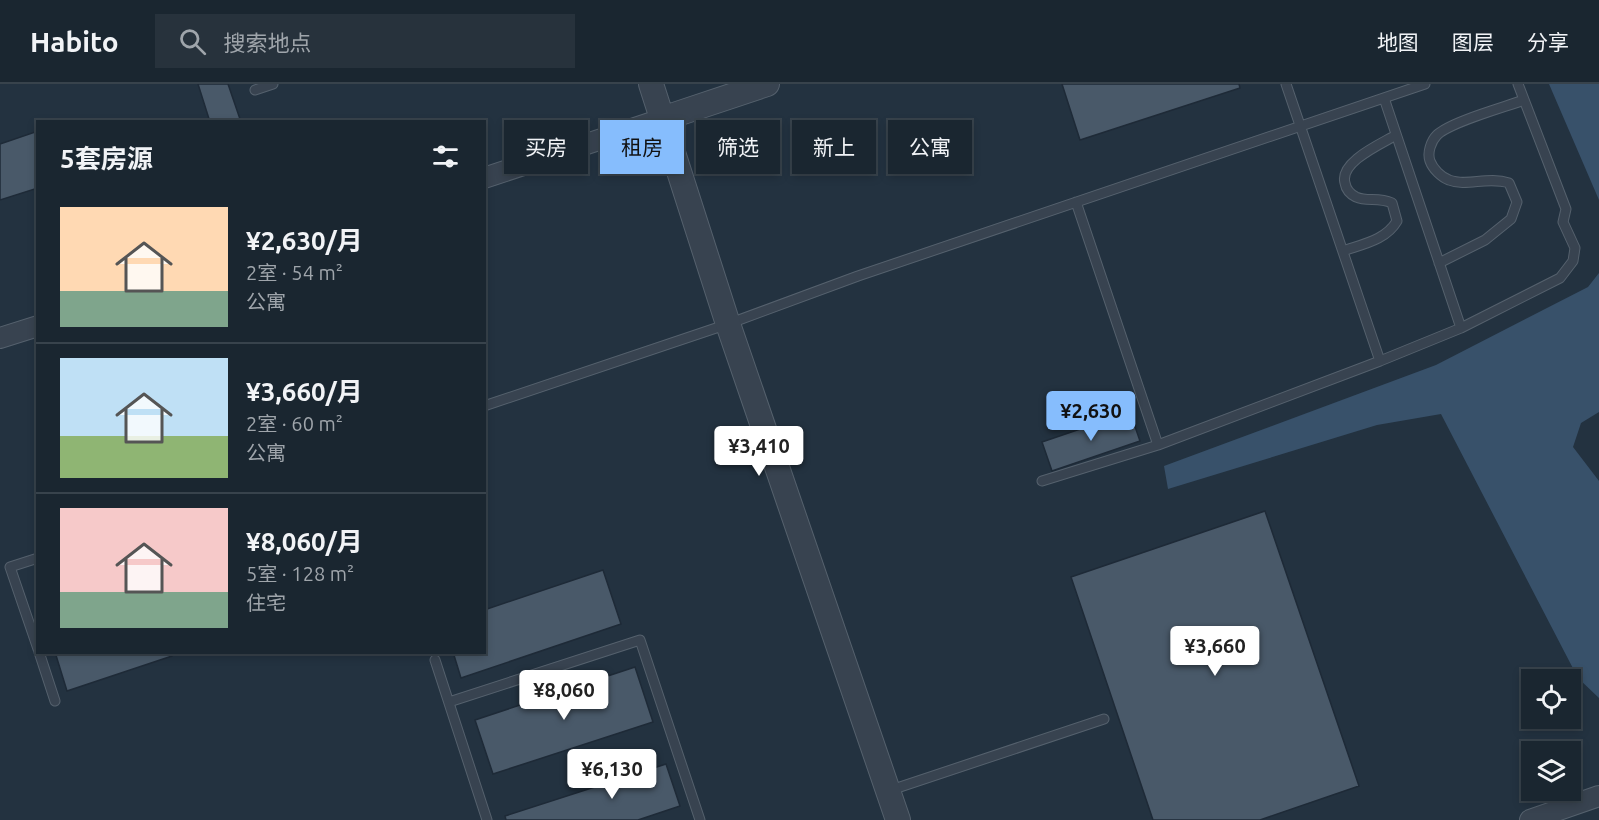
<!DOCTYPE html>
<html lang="zh">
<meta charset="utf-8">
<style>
body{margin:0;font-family:Ubuntu,"Noto Sans SC",sans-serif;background:#27323c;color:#f1f3f6;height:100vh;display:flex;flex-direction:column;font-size:22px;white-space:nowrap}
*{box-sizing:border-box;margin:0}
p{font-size:20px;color:#9fa5ab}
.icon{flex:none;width:33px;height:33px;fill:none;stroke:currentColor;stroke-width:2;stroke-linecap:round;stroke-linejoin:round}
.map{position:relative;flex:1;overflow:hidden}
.drawer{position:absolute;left:36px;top:36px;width:450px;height:534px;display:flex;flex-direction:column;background:#1a2630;border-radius:0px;box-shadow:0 3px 9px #0003,0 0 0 2px #38434c}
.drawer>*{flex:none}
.guide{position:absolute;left:504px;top:36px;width:570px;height:54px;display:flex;gap:12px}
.fabs{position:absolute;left:1521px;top:585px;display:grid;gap:12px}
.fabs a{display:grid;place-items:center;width:60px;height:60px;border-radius:0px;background:#1a2630;box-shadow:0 3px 9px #0003,0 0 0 2px #38434c;font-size:30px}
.price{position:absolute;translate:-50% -51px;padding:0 14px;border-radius:6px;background:#fff;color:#222;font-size:20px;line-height:39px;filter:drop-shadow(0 2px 3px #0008)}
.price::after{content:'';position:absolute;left:50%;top:36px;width:18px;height:14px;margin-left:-9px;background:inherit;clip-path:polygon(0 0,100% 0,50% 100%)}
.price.selected{background:#86bdfd;color:#111}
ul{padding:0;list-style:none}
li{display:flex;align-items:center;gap:18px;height:150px;padding:0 24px}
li+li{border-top:2px solid #38434c}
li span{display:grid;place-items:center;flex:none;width:168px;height:120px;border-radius:0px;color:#555}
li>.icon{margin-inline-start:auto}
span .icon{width:72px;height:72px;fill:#fffc;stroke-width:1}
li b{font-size:26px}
h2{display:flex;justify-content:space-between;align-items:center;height:72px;padding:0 24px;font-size:26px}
.tag{padding:0 21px;border-radius:0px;background:#1a2630;box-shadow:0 3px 9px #0003,0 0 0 2px #38434c;font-size:21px;line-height:54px}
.tag.selected{background:#86bdfd;color:#111}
header{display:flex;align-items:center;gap:36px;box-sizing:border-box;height:84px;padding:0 30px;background:#1a2630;border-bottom:2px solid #38434c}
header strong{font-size:28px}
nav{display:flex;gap:33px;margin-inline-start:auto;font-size:21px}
.search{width:420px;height:54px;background:#27323c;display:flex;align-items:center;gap:15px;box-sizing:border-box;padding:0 21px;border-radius:0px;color:#9fa5ab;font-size:22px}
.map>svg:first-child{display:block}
.water{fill:#38516a}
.building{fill:#495969;stroke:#1e2a37;stroke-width:1.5}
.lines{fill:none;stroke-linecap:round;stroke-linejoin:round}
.service-casing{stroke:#55616d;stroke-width:11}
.minor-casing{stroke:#55616d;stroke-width:22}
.tertiary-casing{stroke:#55616d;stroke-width:26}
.service{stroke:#384350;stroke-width:9}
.minor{stroke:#384350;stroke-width:20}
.tertiary{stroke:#384350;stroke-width:24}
</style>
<header>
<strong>Habito</strong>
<div class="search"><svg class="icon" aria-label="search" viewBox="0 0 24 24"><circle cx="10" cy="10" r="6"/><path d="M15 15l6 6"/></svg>搜索地点</div>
<nav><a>地图</a><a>图层</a><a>分享</a></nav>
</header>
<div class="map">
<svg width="1599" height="736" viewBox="0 0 1599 736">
<rect width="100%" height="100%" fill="#233240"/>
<path class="water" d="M1549,0H1599V116Z
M1599,189V328L1581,339L1573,363L1599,397V614L1578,594L1441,330L1377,341L1168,405L1164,382L1436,281L1588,203Z"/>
<path class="building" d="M198,0H228L241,38H210Z
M1062,0H1239L1240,4L1080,56Z
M38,47V104L0,116V60Z
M1130,328L1140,357L1052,387L1042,358Z
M1265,427L1359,702L1260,736H1153L1071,493Z
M603,486L621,540L461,594L453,568H484V526Z
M55,568H171L172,572L67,607Z
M635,583L653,638L493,690L475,636Z
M666,680L680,722L638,736H506L505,732Z"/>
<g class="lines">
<defs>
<path id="service" d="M1286,0L1380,277
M255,6L273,0
M1384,14L1461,244
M1076,118L1158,361
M1343,167C1363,160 1386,156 1397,137L1392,119C1378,113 1367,118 1356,113C1350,110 1346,105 1345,99C1339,78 1381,60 1396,51
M1439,179L1485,156L1511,135L1517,118L1509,99C1488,92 1466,103 1449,96C1441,93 1433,85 1430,77C1427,69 1431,57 1437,51C1450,38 1505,23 1524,16
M484,322L728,240L858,192L1425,0
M1042,397L1158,361L1380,277L1461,244L1560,194L1573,177L1575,164L1563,138L1566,125L1518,0
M38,474L10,483L38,565
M39,568L55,617
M435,576L487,736
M449,618L640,556L700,736
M888,707L1104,635"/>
<path id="minor" d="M484,94L662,35
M0,254L38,242
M1530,736L1599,712"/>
<path id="tertiary" d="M651,0L728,240L898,736
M662,35L767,0"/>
</defs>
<use href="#service" class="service-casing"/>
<use href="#minor" class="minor-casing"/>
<use href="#tertiary" class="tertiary-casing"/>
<use href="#service" class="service"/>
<use href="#minor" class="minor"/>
<use href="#tertiary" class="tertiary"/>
</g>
</svg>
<div class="fabs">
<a><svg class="icon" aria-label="locate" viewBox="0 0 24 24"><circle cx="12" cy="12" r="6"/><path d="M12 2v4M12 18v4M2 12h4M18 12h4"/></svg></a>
<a><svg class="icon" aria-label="layers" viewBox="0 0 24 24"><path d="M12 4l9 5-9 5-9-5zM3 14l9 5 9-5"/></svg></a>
</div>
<b class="price selected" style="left:1091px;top:358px">¥2,630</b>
<b class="price" style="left:759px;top:393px">¥3,410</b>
<b class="price" style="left:1215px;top:593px">¥3,660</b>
<b class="price" style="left:564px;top:637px">¥8,060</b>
<b class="price" style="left:612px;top:716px">¥6,130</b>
<div class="guide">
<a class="tag">买房</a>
<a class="tag selected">租房</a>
<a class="tag">筛选</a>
<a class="tag">新上</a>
<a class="tag">公寓</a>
</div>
<section class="drawer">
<h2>5套房源<svg class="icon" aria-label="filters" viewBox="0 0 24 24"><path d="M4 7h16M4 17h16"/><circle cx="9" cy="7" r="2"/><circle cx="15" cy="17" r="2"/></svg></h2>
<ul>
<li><span style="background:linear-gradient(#ffd9b3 70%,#7fa58c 0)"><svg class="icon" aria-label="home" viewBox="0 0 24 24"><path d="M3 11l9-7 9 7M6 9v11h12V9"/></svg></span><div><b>¥2,630/月</b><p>2室 · 54 m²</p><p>公寓</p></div></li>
<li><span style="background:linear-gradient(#bfe0f5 65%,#8fb573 0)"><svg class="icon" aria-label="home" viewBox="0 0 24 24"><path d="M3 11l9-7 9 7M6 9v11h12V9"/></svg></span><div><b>¥3,660/月</b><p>2室 · 60 m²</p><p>公寓</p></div></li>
<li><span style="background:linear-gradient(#f6c9c9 70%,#7fa58c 0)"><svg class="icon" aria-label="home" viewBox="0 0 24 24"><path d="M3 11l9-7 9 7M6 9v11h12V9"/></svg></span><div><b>¥8,060/月</b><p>5室 · 128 m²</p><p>住宅</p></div></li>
</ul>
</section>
</div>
